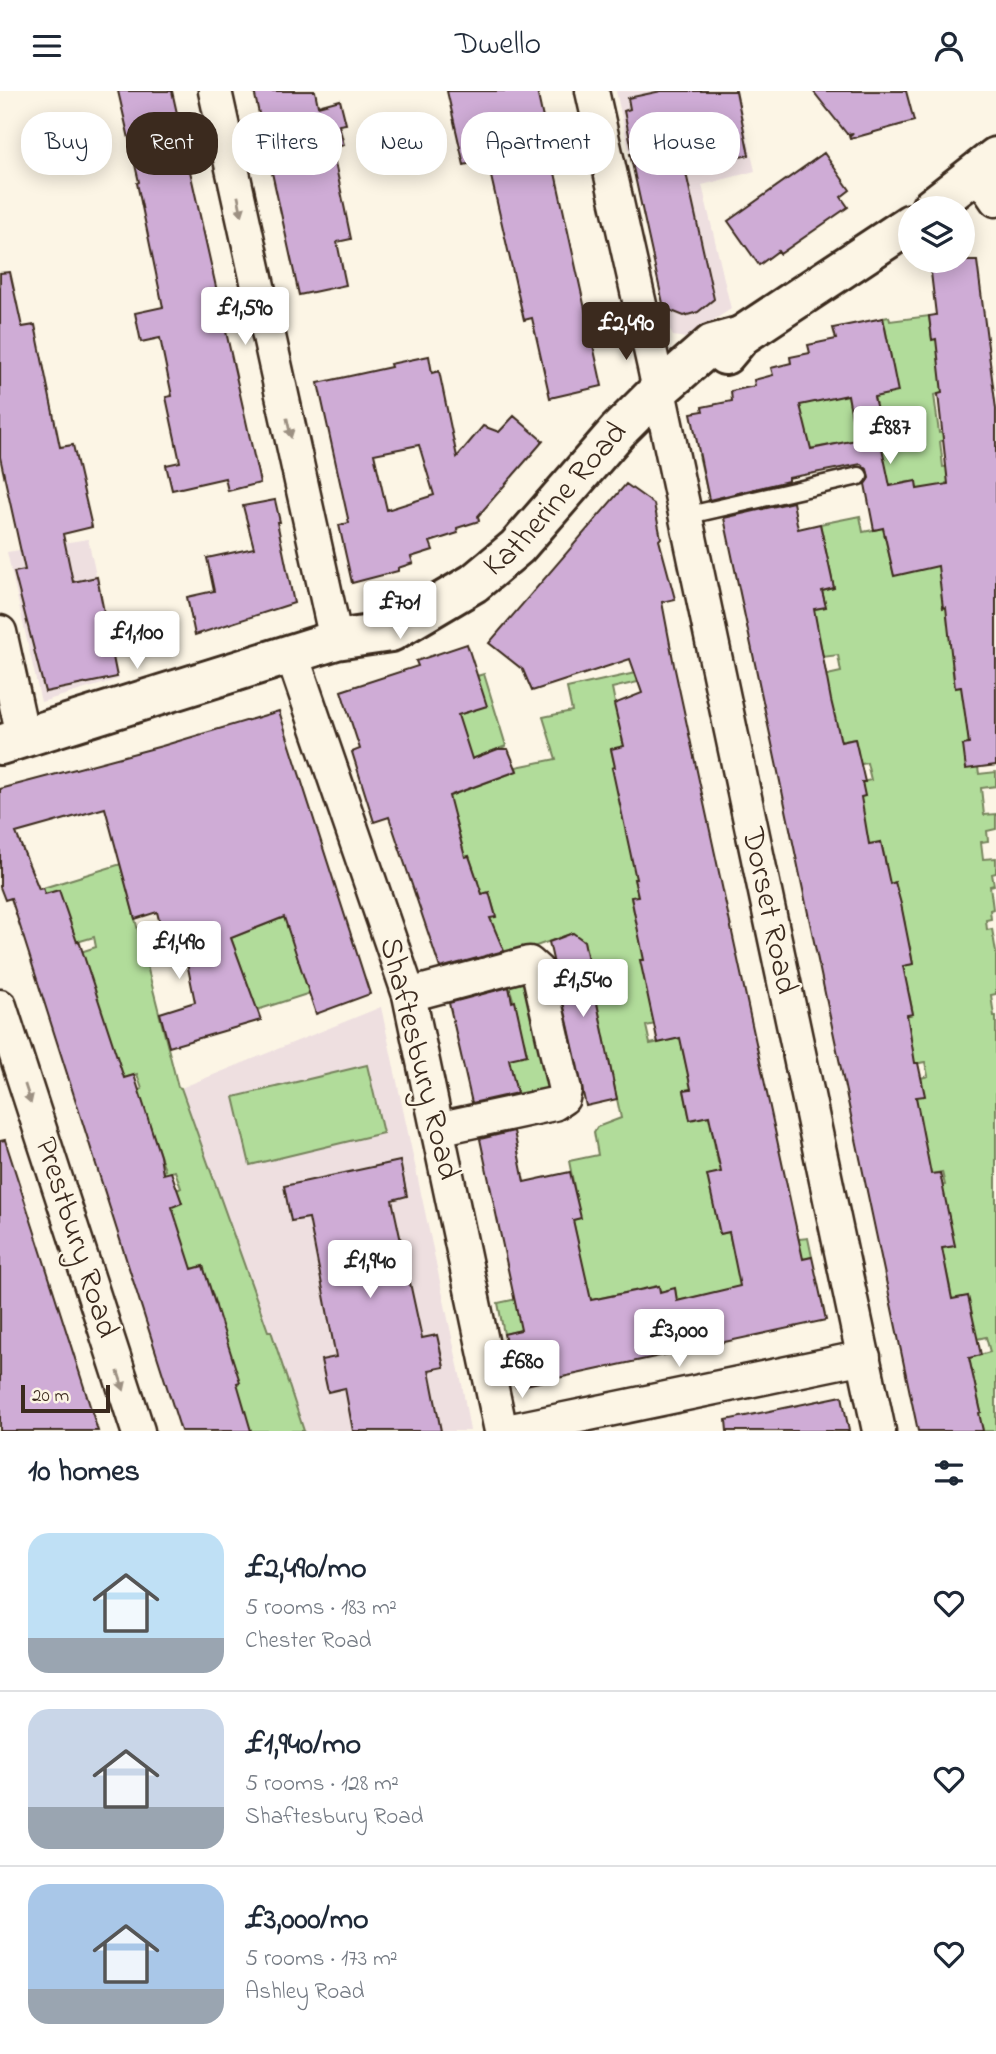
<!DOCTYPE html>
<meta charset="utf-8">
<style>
body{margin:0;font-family:"Indie Flower",sans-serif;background:#f2f2f3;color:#1f2937;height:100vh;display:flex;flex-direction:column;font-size:26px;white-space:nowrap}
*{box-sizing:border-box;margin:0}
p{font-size:23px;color:#747a83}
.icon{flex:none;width:38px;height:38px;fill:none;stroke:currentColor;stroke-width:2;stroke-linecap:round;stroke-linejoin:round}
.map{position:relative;height:1340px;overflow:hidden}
.panel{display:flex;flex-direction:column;background:#fff;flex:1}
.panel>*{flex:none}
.top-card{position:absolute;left:21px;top:21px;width:956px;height:63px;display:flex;gap:14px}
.controls{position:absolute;left:898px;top:105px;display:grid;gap:14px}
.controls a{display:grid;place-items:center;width:77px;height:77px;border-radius:50%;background:#fff;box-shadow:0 4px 18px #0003;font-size:35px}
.scale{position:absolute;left:21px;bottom:18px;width:89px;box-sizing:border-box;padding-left:7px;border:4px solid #3b2a1e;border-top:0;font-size:19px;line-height:24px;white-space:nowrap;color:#3b2a1e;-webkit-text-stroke:5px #fcf5e5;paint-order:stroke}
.price{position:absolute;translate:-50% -60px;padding:0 16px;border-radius:7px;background:#fff;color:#222;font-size:23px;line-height:46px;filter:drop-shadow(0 2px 4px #0008)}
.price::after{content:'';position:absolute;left:50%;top:42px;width:21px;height:16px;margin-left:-10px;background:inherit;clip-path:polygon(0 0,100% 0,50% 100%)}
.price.current{background:#3b2a1e;color:#fff}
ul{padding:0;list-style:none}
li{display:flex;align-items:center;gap:21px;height:175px;padding:0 28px}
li+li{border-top:2px solid #e0e1e3}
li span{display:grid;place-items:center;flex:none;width:196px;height:140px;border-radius:21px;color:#555}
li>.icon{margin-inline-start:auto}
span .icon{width:84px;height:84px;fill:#fffc;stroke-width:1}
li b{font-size:30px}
h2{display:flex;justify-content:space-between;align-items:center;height:84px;padding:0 28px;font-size:30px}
.pill{padding:0 24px;border-radius:28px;background:#fff;box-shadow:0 4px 18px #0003;font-size:24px;line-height:63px}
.pill.current{background:#3b2a1e;color:#fff}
header{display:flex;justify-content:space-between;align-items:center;height:91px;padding:0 28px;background:#fff;font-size:32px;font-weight:600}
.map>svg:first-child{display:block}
.built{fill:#eedfe0}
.green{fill:#b1dc9a;stroke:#76835c;stroke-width:2}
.building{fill:#cfacd6;stroke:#3b2a1e;stroke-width:2;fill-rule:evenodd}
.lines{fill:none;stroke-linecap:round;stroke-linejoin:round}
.service-casing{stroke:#3b2a1e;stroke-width:21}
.minor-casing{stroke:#3b2a1e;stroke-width:37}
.secondary-casing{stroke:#3b2a1e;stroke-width:44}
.service{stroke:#fcf5e5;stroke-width:16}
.minor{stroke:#fcf5e5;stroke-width:32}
.secondary{stroke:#fcf5e5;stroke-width:38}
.oneway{fill:#9c9082}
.labels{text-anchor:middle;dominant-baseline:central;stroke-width:5;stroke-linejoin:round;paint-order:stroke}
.street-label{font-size:32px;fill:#3b2a1e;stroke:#fcf5e5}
</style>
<header><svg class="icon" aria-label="menu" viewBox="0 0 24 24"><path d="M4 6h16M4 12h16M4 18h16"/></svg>Dwello<svg class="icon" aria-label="person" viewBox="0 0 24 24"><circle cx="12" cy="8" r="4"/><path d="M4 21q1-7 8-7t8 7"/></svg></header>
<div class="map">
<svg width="996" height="1340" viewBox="0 0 996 1340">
<rect width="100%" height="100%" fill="#fcf5e5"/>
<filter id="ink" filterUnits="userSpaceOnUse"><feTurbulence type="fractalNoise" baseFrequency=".0143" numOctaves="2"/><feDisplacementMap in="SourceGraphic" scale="14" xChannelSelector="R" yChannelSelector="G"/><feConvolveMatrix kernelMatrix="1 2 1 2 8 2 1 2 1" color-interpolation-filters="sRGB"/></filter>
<g filter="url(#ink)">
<path class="built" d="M616,0H737L755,80L702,94L731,218L686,247L673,245L668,236Z
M88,448L119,588L41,611L7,461Z
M381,916L462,1293L470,1340H304L271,1241H269L181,997Z"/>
<path class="green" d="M929,225L932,248L945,247L954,300L934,304L939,342L964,339L965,346L940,350L943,376L967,374L969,389L946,392C950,433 938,475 943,516H949L964,573L952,575L955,597L994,592L996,649L963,654L978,676L979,683L996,681V695L981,697L984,724L996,723V738L987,740L988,750L981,751L983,768L996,767V782L992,783L994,794L990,795L993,818L990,819L991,828L986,829L987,839L992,838L996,861V903L991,904L994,925H996V1340H983L982,1335L954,1327L981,1321L973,1286L946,1292L945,1287L972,1281L969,1267L990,1261L986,1246L936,1257L950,1196L944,1169L917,1162L955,1155L934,1096L945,1094L942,1081L902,1089L887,1012L924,1004L921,987L928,985L925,971L881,979L911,946L908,930L870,932L913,923L909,903L860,884L913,873L910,856L901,858L897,836L905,833L895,792L880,795L886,772L881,751L857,756L825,714L864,705L862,691L871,689L867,672L817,682L814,671L858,662L855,648L834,652L796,591L841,581L838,564L823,566L820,551L800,521L826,516L822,500L834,497L820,433L860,425L863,441L883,437L894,484L921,478L909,391L889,395L879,345L766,366L707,399L699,364L712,361L801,319L800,314L837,252L852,323L876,319L874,306L891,302V267L883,227L889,226L890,230Z
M640,581L642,590L612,597L623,652L657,653L611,658L615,676L612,677L656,784L634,788L638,805L631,807L645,869H641L674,929L646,935L650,953L717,939L719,949L682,957L688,981L728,990L684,1000L690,1028L709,1025L718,1071L743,1066L745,1076L708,1084L720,1143L729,1141L732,1155L808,1147L812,1166L777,1173L780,1187L677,1210L675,1198L660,1201L658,1195L596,1208L522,1239L504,1243L498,1212L546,1202L582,1172L573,1129L580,1127L569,1070L598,1064L594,1041L597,1036L621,1027L584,850L573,842L479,875L478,872L504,862L500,850L466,834L496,825L489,802L457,811L478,791L469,765L449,773L445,759L462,754L456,731L444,707L517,680L516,676L556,668L543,626L572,620L567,597Z
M484,583L506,655L446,678L452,605L477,585Z
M121,773L178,996L181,997L268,1240H271L304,1340H251L203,1220L216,1215L203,1175L192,1178L151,1123L182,1112L177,1099L181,1097L175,1080L163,1083L162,1080L165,1079L146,1023L126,1003L142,998L137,983L124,987L68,865L96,856L94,846L63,855L59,799L45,803L43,797Z
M285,826L306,892L329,896L257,919L231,847Z
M531,883L555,996L546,1009L518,1006L515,994L511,995L498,970L527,963L524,950L518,952V924L507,889Z
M367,974L383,1042L250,1074L234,1006Z"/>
<path class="building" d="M118,0H172L260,392L228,400L225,387L172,399L166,374L180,371L166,306L172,305L160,247L141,251L135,222L163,216L137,92L139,91Z
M254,0H315L318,15L340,9L346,33L339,34L344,54L332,57L351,148L337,151L346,194L299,204Z
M447,0H537L602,295L550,307L532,227L524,229L487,68L464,74Z
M661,0H736L749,64L691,77L682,64L714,208L698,221L684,225L664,217L630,63H633L624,20L630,18L628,7Z
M813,0H906L914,30L850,48L849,45L853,42L847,43Z
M824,62L850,99L841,106L848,116L780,163L778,160L759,174L728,130Z
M936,170H977L996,318V674L966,678L963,654L969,653L965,623L961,596L955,597L946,516L943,517L938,475L894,485L883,437L874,439L865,393L869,387L867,378L861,373L788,387V390L709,409L691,322L703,320L702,316L732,310L731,300L755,295L754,289L773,284L771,277L791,272L790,266L810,262L808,254L836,248L833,237L883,227L898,301L874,306L877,319H874L890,395L916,390L917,398L948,393L938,303L942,302L936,248L932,249L929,225L936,224L930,173L936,172ZM848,304L856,349L811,358L800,314Z
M10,181L22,236L35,234L60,356L73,354L92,436L63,443L73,491L97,486L117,586L45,601L14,481L25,479L0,366V182Z
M429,265L432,282L439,280L457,366L483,335L499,341L514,325L543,350L478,425L479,430L457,437L458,442L430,451L433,459L411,466L413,472L398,477V480L352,492L339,434L349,432L318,292L391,276L390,273ZM419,354L434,404L387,419L374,363Z
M626,393L654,413L661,447L659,449L675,508L662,511L674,574L794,1127L803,1168L812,1166L826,1229L516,1296L504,1243L521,1239L480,1048L514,1040L524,1091L570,1081L581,1127L573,1129L591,1209L659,1195L660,1201L675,1197L677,1210L740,1195L729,1141L720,1143L707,1084L721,1081L709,1025L690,1029L684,999L691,998L680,947L658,952L640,869H644L631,806L638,805L634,788H636L612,677L615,676L611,658L624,655L614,613L642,602L630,568L532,600L523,579L489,552Z
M275,409L280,431H277L294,512L195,544L187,506L214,500L207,467L254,457L243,415Z
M793,411L798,438L820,433L834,497L822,500L826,516L814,518L831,609L841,651L855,648L865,691H862L865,705L861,706L869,753L881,751L890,793L895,791L901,813L913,873L903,875L913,923L907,924L915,972H918L925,1005L916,1006L931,1083L940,1082L955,1155L942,1157L952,1208L968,1205L981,1264L969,1267L981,1321L979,1322L983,1340H918L724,427Z
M467,553L487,615L458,624L472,668L498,658H508L517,680L449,705L465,766L469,765L482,803L489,801L496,826L490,827L504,860L440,877L389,726L374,731L352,661L360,658L341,600L418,575L416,570Z
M279,620L370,903L316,923L284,826L231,847L261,929L169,956L160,922L195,911L184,857L167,861L157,821L135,828L105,717L16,742L39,798L43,797L45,803L59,799L77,851L79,850L124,987L134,984L160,1065L163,1083L171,1081L182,1112L172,1116L192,1178L203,1175L240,1291L237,1292L251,1340H181L11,807L5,809L0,796V698L162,655Z
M573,842L584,850L617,1008L586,1015L549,851Z
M509,896L512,911L515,910L527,964L509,968L517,1002L472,1012L449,912Z
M5,1049L36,1145L98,1340H0V1050Z
M400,1070L407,1105L392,1109L422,1247L437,1244L444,1276L429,1279L441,1340H353L345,1297L328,1301L321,1269L336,1266L309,1127L291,1130L284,1095Z
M842,1305L849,1340H727L726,1329Z"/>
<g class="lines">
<defs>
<path id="service" d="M685,425L859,385"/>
<path id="minor" d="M215,0L336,549
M592,0L654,276L879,1340
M977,81L996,109
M0,541L23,646
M292,564L409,904L501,1340
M409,904L529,872L538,880L565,999L563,1007L554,1013L437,1038
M0,915L138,1340
M507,1340L864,1266"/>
<g id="secondary">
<path d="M931,117L996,66"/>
<path d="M725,264L741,245L910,133"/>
<path id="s1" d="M0,654L336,549L391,541L474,492L517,456L618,340L658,300L712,253L741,245"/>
</g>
</defs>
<use href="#service" class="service-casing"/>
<use href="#minor" class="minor-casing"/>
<use href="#secondary" class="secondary-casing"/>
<use href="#service" class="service"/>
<use href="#minor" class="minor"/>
<use href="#secondary" class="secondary"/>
</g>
<defs><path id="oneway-solid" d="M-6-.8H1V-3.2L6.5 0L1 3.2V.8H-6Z" transform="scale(1.75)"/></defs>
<g class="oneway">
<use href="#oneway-solid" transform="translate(240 115) rotate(78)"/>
<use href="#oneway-solid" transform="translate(289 337) rotate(78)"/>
<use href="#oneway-solid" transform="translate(28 1003) rotate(72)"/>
<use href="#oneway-solid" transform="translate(121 1290) rotate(72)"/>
</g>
</g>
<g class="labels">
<g class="street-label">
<text stroke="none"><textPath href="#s1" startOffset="621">Katherine Road</textPath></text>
<text transform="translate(768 820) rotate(78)">Dorset Road</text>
<text transform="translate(418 968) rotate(76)">Shaftesbury Road</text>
<text transform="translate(75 1147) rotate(72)">Prestbury Road</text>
</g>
</g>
</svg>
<div class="controls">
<a><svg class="icon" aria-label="layers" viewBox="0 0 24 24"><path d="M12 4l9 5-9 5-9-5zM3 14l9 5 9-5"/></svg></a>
</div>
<div class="scale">20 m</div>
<b class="price" style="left:245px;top:256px">£1,590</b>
<b class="price current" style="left:626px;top:271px">£2,490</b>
<b class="price" style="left:890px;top:375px">£887</b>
<b class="price" style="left:400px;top:550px">£701</b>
<b class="price" style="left:137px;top:580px">£1,100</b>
<b class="price" style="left:179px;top:890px">£1,490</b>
<b class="price" style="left:583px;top:928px">£1,540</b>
<b class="price" style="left:370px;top:1209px">£1,940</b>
<b class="price" style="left:679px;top:1278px">£3,000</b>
<b class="price" style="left:522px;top:1309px">£680</b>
<div class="top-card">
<a class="pill">Buy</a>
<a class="pill current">Rent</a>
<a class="pill">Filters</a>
<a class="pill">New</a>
<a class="pill">Apartment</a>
<a class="pill">House</a>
</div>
</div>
<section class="panel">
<h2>10 homes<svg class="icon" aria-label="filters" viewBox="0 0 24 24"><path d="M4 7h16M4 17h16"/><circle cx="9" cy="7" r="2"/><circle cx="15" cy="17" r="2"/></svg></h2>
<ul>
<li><span style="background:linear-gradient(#bfe0f5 75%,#9aa5b1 0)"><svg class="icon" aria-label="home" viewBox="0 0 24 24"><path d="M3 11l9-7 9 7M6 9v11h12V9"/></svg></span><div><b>£2,490/mo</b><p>5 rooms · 183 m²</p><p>Chester Road</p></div><svg class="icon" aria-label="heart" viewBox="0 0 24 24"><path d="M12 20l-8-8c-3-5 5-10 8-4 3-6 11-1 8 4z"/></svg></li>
<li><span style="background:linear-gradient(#c9d6e8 70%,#9aa5b1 0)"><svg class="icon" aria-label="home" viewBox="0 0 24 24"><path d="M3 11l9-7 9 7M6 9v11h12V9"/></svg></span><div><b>£1,940/mo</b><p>5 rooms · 128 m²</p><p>Shaftesbury Road</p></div><svg class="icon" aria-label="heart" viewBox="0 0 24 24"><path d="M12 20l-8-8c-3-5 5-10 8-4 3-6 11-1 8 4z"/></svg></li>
<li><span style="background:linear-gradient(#a9c7e8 75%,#9aa5b1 0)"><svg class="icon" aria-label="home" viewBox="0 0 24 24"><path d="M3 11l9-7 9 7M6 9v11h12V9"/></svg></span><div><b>£3,000/mo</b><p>5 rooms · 173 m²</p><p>Ashley Road</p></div><svg class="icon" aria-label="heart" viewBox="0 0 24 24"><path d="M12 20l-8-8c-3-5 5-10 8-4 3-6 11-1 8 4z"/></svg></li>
</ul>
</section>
